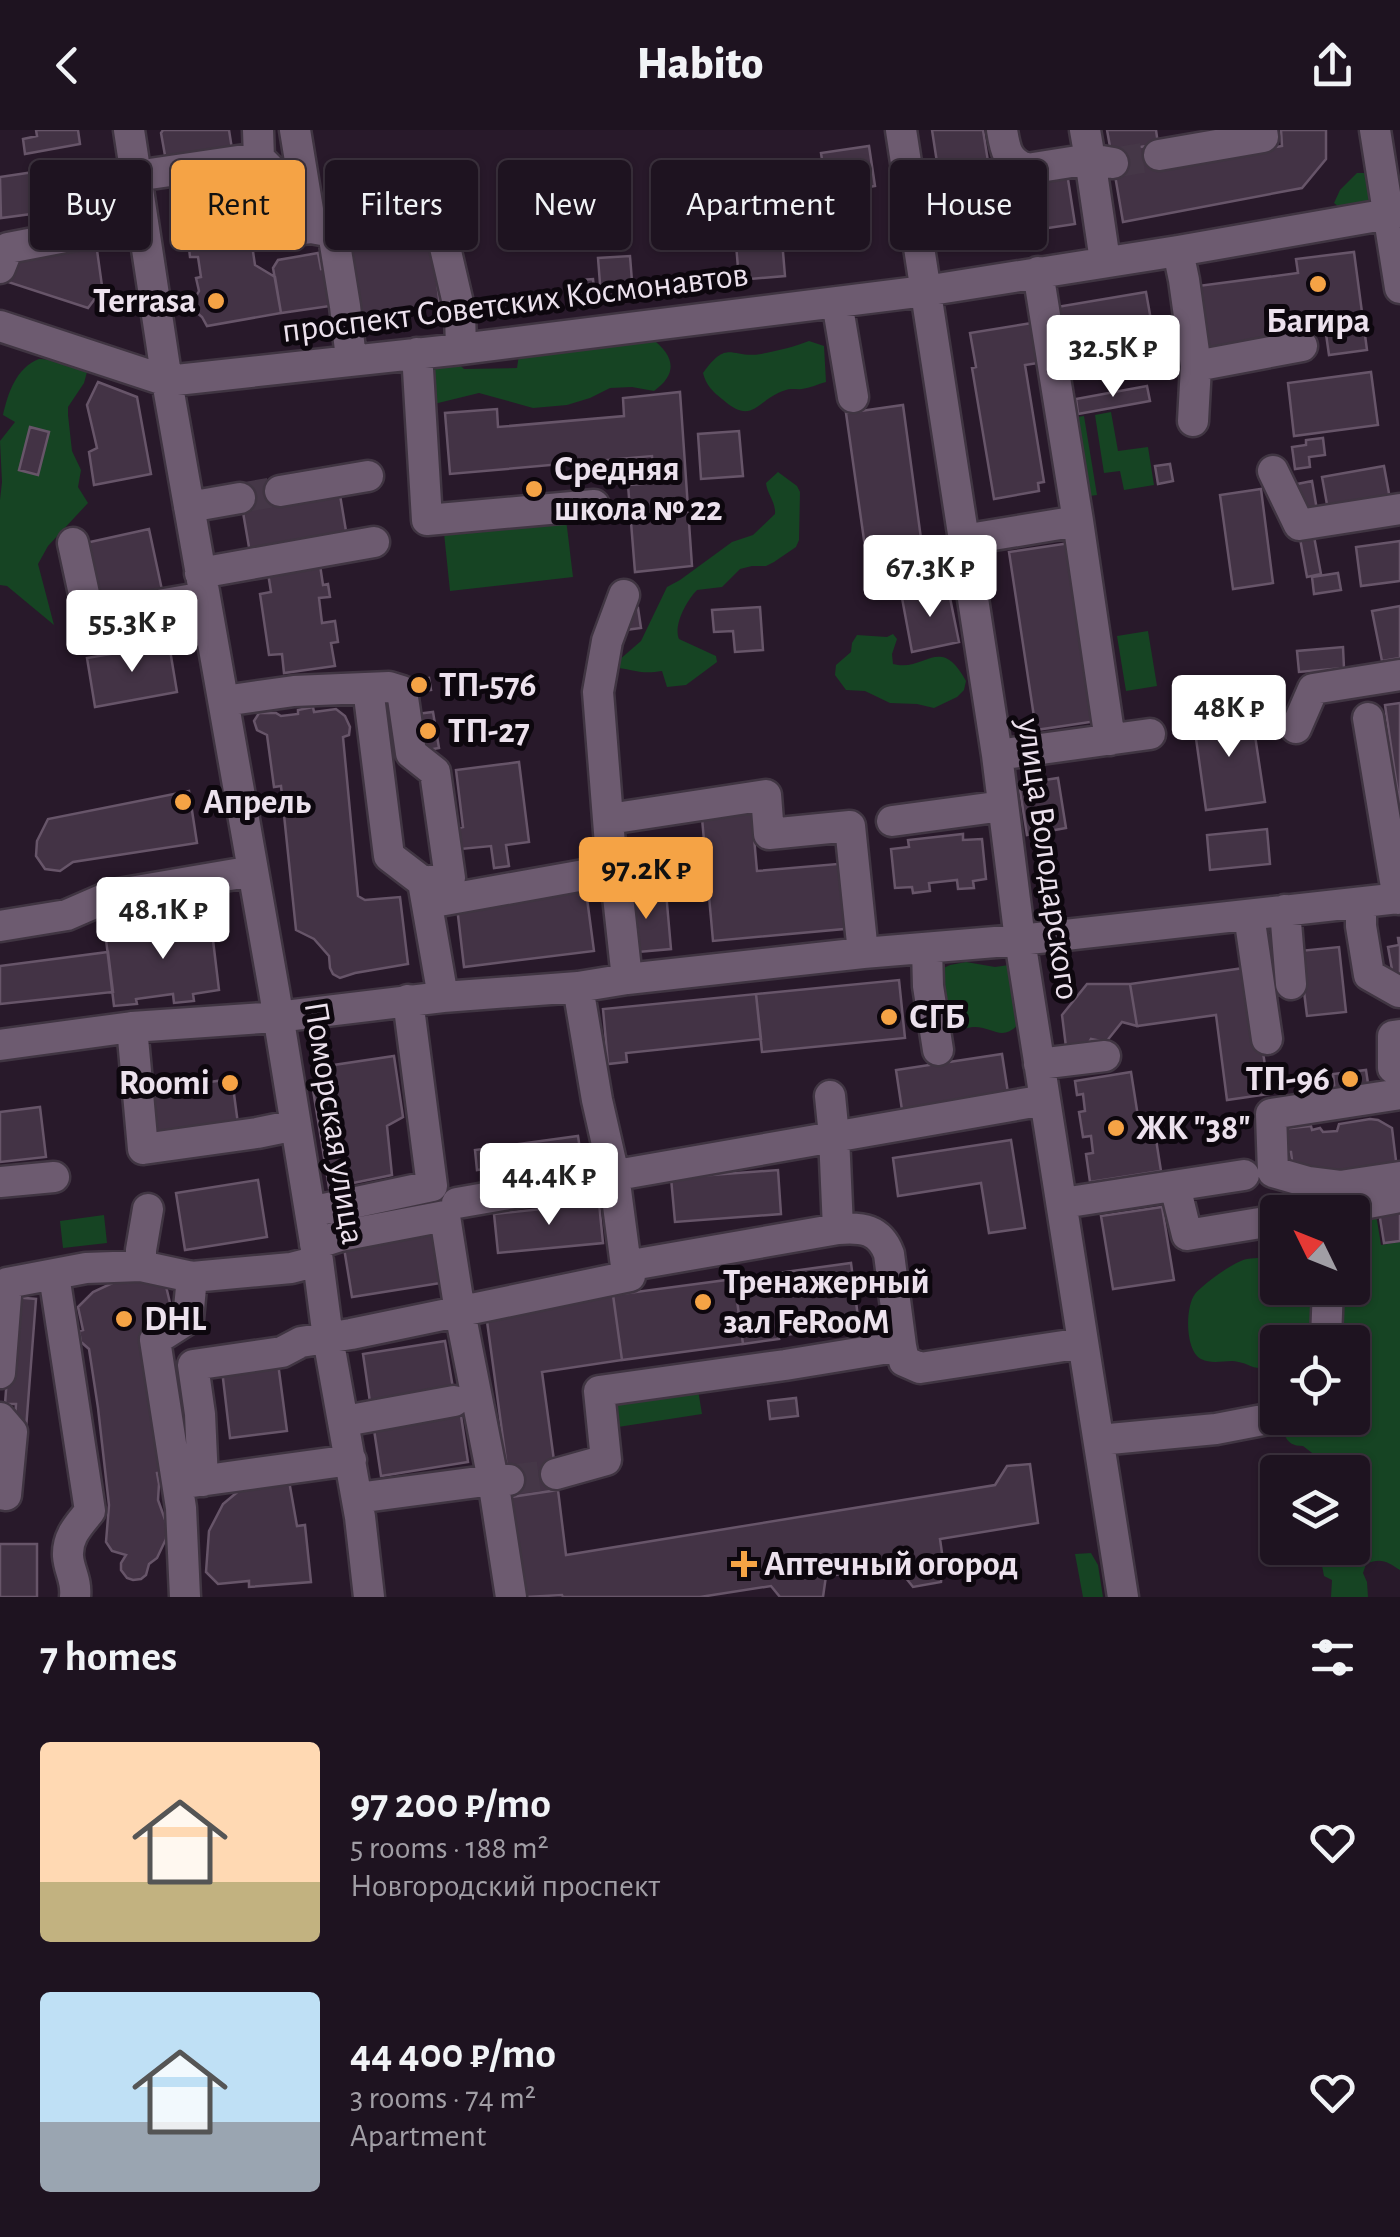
<!DOCTYPE html>
<meta charset="utf-8">
<style>
body{margin:0;font-family:"Alegreya Sans",sans-serif;background:#2b202d;color:#f1f3f6;height:100vh;display:flex;flex-direction:column;font-size:38px;white-space:nowrap}
*{box-sizing:border-box;margin:0}
p{font-size:32px;color:#a19ea5}
.icon{flex:none;width:55px;height:55px;fill:none;stroke:currentColor;stroke-width:2;stroke-linecap:round;stroke-linejoin:round}
.map{position:relative;height:1467px;overflow:hidden}
.drawer{display:flex;flex-direction:column;background:#1e1320;flex:1}
.drawer>*{flex:none}
.guide{position:absolute;left:30px;top:30px;width:1340px;height:90px;display:flex;gap:20px}
.needle{width:65px;rotate:313deg}
.buttons{position:absolute;left:1260px;top:1065px;display:grid;gap:20px}
.buttons a{display:grid;place-items:center;width:110px;height:110px;border-radius:10px;background:#1e1320;box-shadow:0 2px 8px #0004,0 0 0 2px #3c323e;font-size:50px}
.price{position:absolute;translate:-50% -85px;padding:0 22px;border-radius:10px;background:#fff;color:#222;font-size:32px;line-height:65px;filter:drop-shadow(0 2px 5px #0008)}
.price::after{content:'';position:absolute;left:50%;top:60px;width:30px;height:22px;margin-left:-15px;background:inherit;clip-path:polygon(0 0,100% 0,50% 100%)}
.price.selected{background:#f5a345;color:#111}
ul{padding:0;list-style:none}
li{display:flex;align-items:center;gap:30px;height:250px;padding:0 40px}
li span{display:grid;place-items:center;flex:none;width:280px;height:200px;border-radius:10px;color:#555}
li>.icon{margin-inline-start:auto}
span .icon{width:120px;height:120px;fill:#fffc;stroke-width:1}
li b{font-size:42px}
h2{display:flex;justify-content:space-between;align-items:center;height:120px;padding:0 40px;font-size:42px}
.chip{padding:0 35px;border-radius:10px;background:#1e1320;box-shadow:0 2px 8px #0004,0 0 0 2px #3c323e;font-size:35px;line-height:90px}
.chip.selected{background:#f5a345;color:#111}
header{display:flex;justify-content:space-between;align-items:center;height:130px;padding:0 40px;background:#1e1320;font-size:45px;font-weight:800}
.map>svg:first-child{display:block}
.green{fill:#164423}
.building{fill:#433345;stroke:#675569;stroke-width:2.5}
.lines{fill:none;stroke-linecap:round;stroke-linejoin:round}
.minor-tunnel{stroke:#453747;stroke-width:30;stroke-dasharray:30 15;stroke-linecap:butt}
.minor-casing{stroke:#403542;stroke-width:35}
.minor{stroke:#6d5b70;stroke-width:30}
.poi-dot{fill:#f5a345;stroke:#0d070e;stroke-width:4}
.labels{text-anchor:middle;dominant-baseline:central;stroke-width:10;stroke-linejoin:round;paint-order:stroke}
.poi-label{font-size:35px;font-weight:bold;fill:#ece1ed;stroke:#0d070e;text-anchor:start}
.street-label{font-size:35px;fill:#ece1ed;stroke:#0d070e}
</style>
<header><svg class="icon" aria-label="back" viewBox="0 0 24 24"><path d="M15 5l-7 7 7 7"/></svg>Habito<svg class="icon" aria-label="share" viewBox="0 0 24 24"><path d="M12 15V3M7 8l5-5 5 5M5 13v7h14v-7"/></svg></header>
<div class="map">
<svg width="1400" height="1467" viewBox="0 0 1400 1467">
<rect width="100%" height="100%" fill="#28192a"/>
<path class="green" d="M1357,43H1364L1369,46L1373,64C1365,78 1347,85 1334,73L1340,60Z
M651,208C674,225 679,243 654,261L632,257L610,258L590,268L567,275L533,278L479,263L434,274L405,260L401,250L405,239L446,222L464,239L517,238L520,218Z
M809,211L824,216L826,252C818,254 810,258 802,259C797,260 791,258 786,260C756,269 754,297 722,269C713,262 706,255 703,243C728,208 731,229 761,224C773,222 797,216 809,211Z
M39,229C55,228 68,239 85,239L87,242L84,253L68,277V285L72,321L81,340L78,357L88,373L48,416L38,434L54,495L7,456L0,455V370L2,352L0,311L15,292L3,285C8,263 16,238 39,229Z
M1111,282L1118,321L1148,317L1154,355L1124,360L1120,341L1104,343L1095,285Z
M1084,286L1097,365L1082,367L1070,288Z
M778,342L797,356L800,362L799,410L796,417L774,432L766,436H752L740,439L722,457L697,460C687,470 673,495 679,509L716,526L717,532L686,555L667,557L662,541C640,545 633,539 611,537L641,511L667,457L680,450L732,412L753,405L775,384C776,372 767,364 766,353Z
M566,389L573,447L450,461L444,403Z
M1148,501L1157,556L1126,561L1117,506Z
M893,504L897,509L892,524L893,534C925,543 940,503 966,551L964,560L957,567L934,578L917,574L890,573L865,561L846,560L835,545L836,535L851,522L852,513L857,505L887,507Z
M966,832L995,837L1016,834L1021,892C1001,914 994,896 973,897C963,898 957,903 948,903L935,842L950,835Z
M1375,1078L1381,1115L1400,1112V1440C1388,1432 1381,1427 1366,1434L1363,1443L1367,1452L1368,1467H1331L1332,1450L1324,1446L1321,1430L1324,1422L1323,1418H1352V1342H1316L1318,1335L1316,1326L1303,1316C1293,1316 1288,1313 1284,1304L1288,1295L1297,1288H1352V1212H1278L1277,1235C1250,1243 1254,1233 1232,1231C1222,1231 1211,1234 1201,1229C1185,1221 1185,1177 1195,1164C1203,1154 1235,1131 1247,1129C1260,1127 1263,1129 1277,1124L1278,1158H1352L1353,1086Z
M104,1085L107,1113L63,1118L60,1091Z
M698,1260L702,1284L618,1297L614,1272Z
M1091,1423L1098,1435L1103,1467H1083L1075,1424Z"/>
<path class="building" d="M36,0H78L80,14L25,24L23,9L37,6Z
M163,0H229L232,19L166,31L161,3Z
M932,0H983L990,44L940,52Z
M1107,0H1156L1158,14L1111,22Z
M1281,0H1326V29L1302,58L1123,92L1111,22L1158,14L1161,37L1282,16Z
M869,16L875,56L827,64L821,23Z
M54,39L62,80L1,88L0,47Z
M1067,43L1075,94L1021,102L1013,52Z
M987,44L990,63L1014,60L1022,108L946,120L936,52Z
M253,50L256,72L246,74L255,135L275,147L281,183L207,196L202,187L190,177L199,161L196,148L201,147L198,127H190L185,83L173,70L180,60L197,53L204,59Z
M781,98L785,146L739,150L735,102Z
M431,103L440,176L358,186L348,114Z
M96,113L103,163L97,166L88,178L5,151L11,123Z
M1354,122L1367,220L1329,225L1326,204L1206,220L1198,156L1298,143L1296,129Z
M318,123L321,139L326,138L330,176L281,183L273,138L278,130Z
M630,126L633,164L601,167L598,128Z
M593,149L595,168L583,169L581,150Z
M1146,162L1157,224L1062,240L1051,178Z
M1032,193L1038,233L1025,235L1044,352L1038,353L1039,361L994,369L972,238L976,237L970,203Z
M1371,242L1378,295L1294,306L1288,253Z
M98,252L137,267L151,344L94,355L89,322L97,318L87,275Z
M1147,256L1150,271L1078,284L1076,269Z
M680,262L692,436L635,442L628,355L654,353L652,326L450,344L445,283L497,279L498,297L624,286L623,268Z
M903,275L922,416L866,424L846,283Z
M30,297L49,302L38,345L19,340Z
M739,301L743,346L701,349L698,304Z
M1323,308L1325,325L1309,327L1310,337L1295,339L1292,317L1306,315V310Z
M1170,334L1173,351L1158,354L1155,336Z
M1384,336L1390,369L1328,380L1322,347Z
M1312,351L1317,380L1302,383L1297,354Z
M279,352L339,359L347,407L250,423L239,359Z
M1261,359L1273,453L1233,459L1220,365Z
M149,399L162,460L94,475L81,414Z
M1313,401L1321,444L1307,447L1299,403Z
M1400,411V451L1361,456L1356,417Z
M1070,413L1097,591L1036,600L1009,422Z
M320,435L323,455L328,454L330,467L319,468L322,493L335,491L338,512L331,513L335,536L284,543L282,524L269,525L260,464L271,462L268,443Z
M1338,443L1341,460L1314,464L1312,447Z
M948,458L959,512L912,522L902,468Z
M1400,476V528L1382,531L1372,481Z
M760,477L763,520L735,522L733,501L714,502L712,480Z
M638,478L641,498L625,500L622,480Z
M169,514L177,562L95,577L87,528Z
M1343,517L1344,538L1299,542L1297,521Z
M429,548L431,560L409,563L407,551Z
M1400,573V678L1385,575Z
M313,577L314,582L336,579L345,586L350,597L349,605L343,607L358,766L365,770L400,767L408,834L355,843L340,848L333,844L330,838L329,826L314,809L296,800L281,656L274,657L267,605L257,600L254,591L259,583H276L281,586L298,584V580Z
M1251,579L1265,672L1206,680L1193,587Z
M433,582L439,618L422,621L416,584Z
M519,632L529,712L506,715L509,736L494,738L491,716L461,719L459,698L463,697L456,640Z
M1058,648L1066,698L1027,705L1019,654Z
M189,661L197,713L73,732L60,741L45,739L36,726L37,711L48,689Z
M751,673L757,741L849,733L855,798L713,811L701,677Z
M1267,699L1270,734L1210,740L1207,705Z
M963,704V710L982,709L986,749L973,751L974,758L958,759L957,750L929,753L930,761L913,763L912,757L895,758L891,719L909,717L908,710Z
M586,761L594,821L464,837L457,777Z
M666,762L671,819L627,823L622,766Z
M210,785L219,860L193,864L194,871L174,873L173,864L136,869L137,874L114,876L105,801L129,798L131,808L167,803L165,791Z
M1398,808H1400V850L1394,851L1388,817L1399,815Z
M1339,817L1346,882L1307,886L1299,821Z
M108,822L113,862L0,874V836Z
M1251,837L1269,964L1227,970L1216,885L1137,896L1130,854Z
M899,850L905,908L762,922L756,864Z
M1087,854H1130L1137,896L1122,892L1106,912L1091,909L1086,918L1066,917L1062,885Z
M756,864L761,909L626,923L627,932L608,934L603,879Z
M1002,924L1008,963L902,980L896,940Z
M394,926L403,987L387,996L392,1045L329,1058L313,960L319,945L327,936Z
M1366,940L1369,960L1335,964L1333,944Z
M1131,942L1139,993L1149,992L1150,1004L1155,1003L1161,1041L1090,1052L1086,1024L1093,1023L1091,1006L1083,1007L1079,982L1085,981L1083,964L1077,965L1075,951Z
M232,949L238,994L156,1005L150,960Z
M40,977L46,1027L0,1032V982Z
M1370,989L1378,990L1392,998L1397,1039L1294,1046L1291,1022H1283L1281,999L1311,996L1312,1000L1320,998L1323,1002L1337,1001L1339,994Z
M578,1006L581,1026L477,1040L475,1020Z
M1011,1010L1025,1098L989,1103L981,1053L898,1066L893,1028Z
M778,1040L781,1084L675,1092L671,1048Z
M258,1050L267,1107L185,1120L176,1063Z
M599,1073L603,1113L498,1123L494,1084Z
M1162,1077L1174,1150L1113,1159L1101,1086Z
M1400,1078V1111L1384,1113L1379,1082Z
M438,1096L447,1152L352,1167L343,1112Z
M851,1133L859,1195L778,1206L779,1209L743,1214L734,1149Z
M136,1142L165,1152L170,1173L169,1185L150,1188V1196L162,1342L157,1343L159,1354L158,1370L167,1395L166,1409L157,1428L149,1434L146,1445L141,1449L133,1450L127,1448L121,1440V1433L126,1425L112,1421L106,1412L109,1375L98,1278L89,1219L81,1212L79,1201L83,1200L78,1177L93,1162Z
M734,1149L743,1214L622,1230L613,1165Z
M613,1165L622,1230L542,1242L558,1360L511,1367L486,1184Z
M13,1167L36,1169L21,1364L10,1363L16,1274H5Z
M445,1211L453,1258L370,1272L363,1224Z
M278,1233L287,1301L230,1308L222,1240Z
M796,1268L798,1286L770,1289L768,1271Z
M460,1279L468,1332L381,1346L373,1293Z
M1030,1334L1038,1393L940,1409L943,1430L941,1452L913,1457L898,1438L826,1446L823,1467H780L771,1456L700,1467H563L562,1465L526,1467L511,1367L558,1360L566,1425L995,1355L1007,1336Z
M288,1345L297,1396L305,1395L311,1452L249,1457V1451L218,1454L206,1442L209,1401L223,1374L247,1354Z
M0,1414H37V1467H0Z"/>
<g class="lines">
<path class="minor-tunnel" d="M1113,33L1159,25
M240,368L280,361
M509,1350L556,1344"/>
<defs>
<path id="minor" d="M129,0L167,251L274,860L318,1131L328,1208L360,1387L369,1467
M258,0L259,28L269,38L276,94L284,101L311,98L333,102L345,176L351,229
M295,0L311,98
M901,0L997,625L1020,810L1123,1467
M1002,0C1005,19 1007,32 1027,39L1090,29L1105,131
M1085,0L1090,29L1113,33
M1375,0L1400,158
M1159,25L1263,7L1262,0
M136,46L259,28
M333,102L438,87L460,182L461,219
M1178,121L1184,150L1196,236L1193,291
M0,138L8,118L143,92
M1038,142L1078,391L1110,610
M837,172L853,267
M0,196L167,251L461,219L925,161L1178,121L1400,82
M417,223L427,390L594,375
M1196,236L1302,216
M1273,341L1299,395L1400,379
M280,361L368,346
M189,377L240,368
M963,410L1078,391
M73,413L89,487L205,467
M200,443L374,412
M624,465L607,511L598,562L612,740L617,757L627,849
M368,558L389,726L423,752
M224,571L294,561L389,557L402,561L411,623L435,642L450,748L423,752L443,867
M1368,588L1398,769
M1296,598L1313,559L1400,545
M997,625L1150,604
M609,689L766,665L769,704L850,696L863,823
M892,691L1003,676
M428,773L612,740
M1361,773V796L1369,845L1399,862
M1285,780L1291,854
M1249,785L1267,909
M0,796L67,785L113,765L253,741
M927,818L928,856L938,920
M132,897L143,1019L257,1003L296,995
M0,915L132,897L277,887L443,867L578,857L627,849L863,823L1020,810L1400,768
M1039,934L1105,926
M1393,938V906L1400,905
M1400,964L1271,984L1273,1042L1308,1052L1340,1056L1400,1047
M830,966L834,1006L838,1099
M0,1052L54,1047
M1175,1056L1187,1105L1278,1090
M457,1073L1045,970
M1063,1073L1244,1045
M310,1082L432,1056L408,870
M1321,1082L1400,1067
M315,1114L340,1106L445,1086L460,1182L493,1350L511,1467
M141,1136V1120L148,1079
M54,1145L90,1381C79,1395 67,1406 68,1426C69,1441 77,1450 75,1467
M1323,1212L1326,1208L1328,1158
M901,1216L904,1231L920,1238L1083,1213
M0,1243L7,1153L86,1138L141,1136L192,1147L291,1138L318,1131
M0,1288L12,1302L6,1365L0,1364
M345,1291L454,1271
M1099,1310L1216,1299L1268,1289L1278,1277
M556,1344L606,1330L599,1261L785,1235L901,1216L889,1124C880,1099 862,1097 838,1099L626,1136
M203,1351L200,1284L193,1235L282,1222L301,1212L351,1204L630,1146L626,1136L614,1045L597,970L578,857
M185,1353L351,1330
M357,1368L493,1350H509
M185,1467L181,1378L155,1210L188,1189L192,1147"/>
</defs>
<use href="#minor" class="minor-casing"/>
<use href="#minor" class="minor"/>
</g>
<g class="poi-dot">
<circle cx="1318" cy="154" r="10"/>
<circle cx="216" cy="171" r="10"/>
<circle cx="534" cy="359" r="10"/>
<circle cx="419" cy="555" r="10"/>
<circle cx="428" cy="601" r="10"/>
<circle cx="183" cy="672" r="10"/>
<circle cx="889" cy="887" r="10"/>
<circle cx="1350" cy="949" r="10"/>
<circle cx="230" cy="953" r="10"/>
<circle cx="1116" cy="998" r="10"/>
<circle cx="703" cy="1172" r="10"/>
<circle cx="124" cy="1189" r="10"/>
<path d="M739 1419h10v10h10v10h-10v10h-10v-10h-10v-10h10z"/>
</g>
<g class="labels">
<g class="poi-label">
<text x="196" y="171" text-anchor="end">Terrasa</text>
<text x="1318" y="191" text-anchor="middle">Багира</text>
<text x="554" y="339">Средняя<tspan x="554" dy="40">школа № 22</tspan></text>
<text x="439" y="555">ТП-576</text>
<text x="448" y="601">ТП-27</text>
<text x="203" y="672">Апрель</text>
<text x="909" y="887">СГБ</text>
<text x="1330" y="949" text-anchor="end">ТП-96</text>
<text x="210" y="953" text-anchor="end">Roomi</text>
<text x="1136" y="998">ЖК "38"</text>
<text x="723" y="1152">Тренажерный<tspan x="723" dy="40">зал FeRooM</tspan></text>
<text x="144" y="1189">DHL</text>
<text x="764" y="1434">Аптечный огород</text>
</g>
<g class="street-label">
<text transform="translate(515 173) rotate(-7)">проспект Советских Космонавтов</text>
<text transform="translate(1048 729) rotate(82)">улица Володарского</text>
<text transform="translate(334 993) rotate(81)">Поморская улица</text>
</g>
</g>
</svg>
<div class="buttons">
<a><svg class="needle" viewBox="-14 -14 28 28"><path d="M0-13l5 13h-10z" fill="#e53935"/><path d="M0 13l5-13h-10z" fill="#a19ea5"/></svg></a>
<a><svg class="icon" aria-label="locate" viewBox="0 0 24 24"><circle cx="12" cy="12" r="6"/><path d="M12 2v4M12 18v4M2 12h4M18 12h4"/></svg></a>
<a><svg class="icon" aria-label="layers" viewBox="0 0 24 24"><path d="M12 4l9 5-9 5-9-5zM3 14l9 5 9-5"/></svg></a>
</div>
<b class="price" style="left:1113px;top:270px">32.5K ₽</b>
<b class="price" style="left:930px;top:490px">67.3K ₽</b>
<b class="price" style="left:132px;top:545px">55.3K ₽</b>
<b class="price" style="left:1229px;top:630px">48K ₽</b>
<b class="price selected" style="left:646px;top:792px">97.2K ₽</b>
<b class="price" style="left:163px;top:832px">48.1K ₽</b>
<b class="price" style="left:549px;top:1098px">44.4K ₽</b>
<div class="guide">
<a class="chip">Buy</a>
<a class="chip selected">Rent</a>
<a class="chip">Filters</a>
<a class="chip">New</a>
<a class="chip">Apartment</a>
<a class="chip">House</a>
</div>
</div>
<section class="drawer">
<h2>7 homes<svg class="icon" aria-label="filters" viewBox="0 0 24 24"><path d="M4 7h16M4 17h16"/><circle cx="9" cy="7" r="2"/><circle cx="15" cy="17" r="2"/></svg></h2>
<ul>
<li><span style="background:linear-gradient(#ffd9b3 70%,#c2b280 0)"><svg class="icon" aria-label="home" viewBox="0 0 24 24"><path d="M3 11l9-7 9 7M6 9v11h12V9"/></svg></span><div><b>97 200 ₽/mo</b><p>5 rooms · 188 m²</p><p>Новгородский проспект</p></div><svg class="icon" aria-label="heart" viewBox="0 0 24 24"><path d="M12 20l-8-8c-3-5 5-10 8-4 3-6 11-1 8 4z"/></svg></li>
<li><span style="background:linear-gradient(#bfe0f5 65%,#9aa5b1 0)"><svg class="icon" aria-label="home" viewBox="0 0 24 24"><path d="M3 11l9-7 9 7M6 9v11h12V9"/></svg></span><div><b>44 400 ₽/mo</b><p>3 rooms · 74 m²</p><p>Apartment</p></div><svg class="icon" aria-label="heart" viewBox="0 0 24 24"><path d="M12 20l-8-8c-3-5 5-10 8-4 3-6 11-1 8 4z"/></svg></li>
</ul>
</section>
